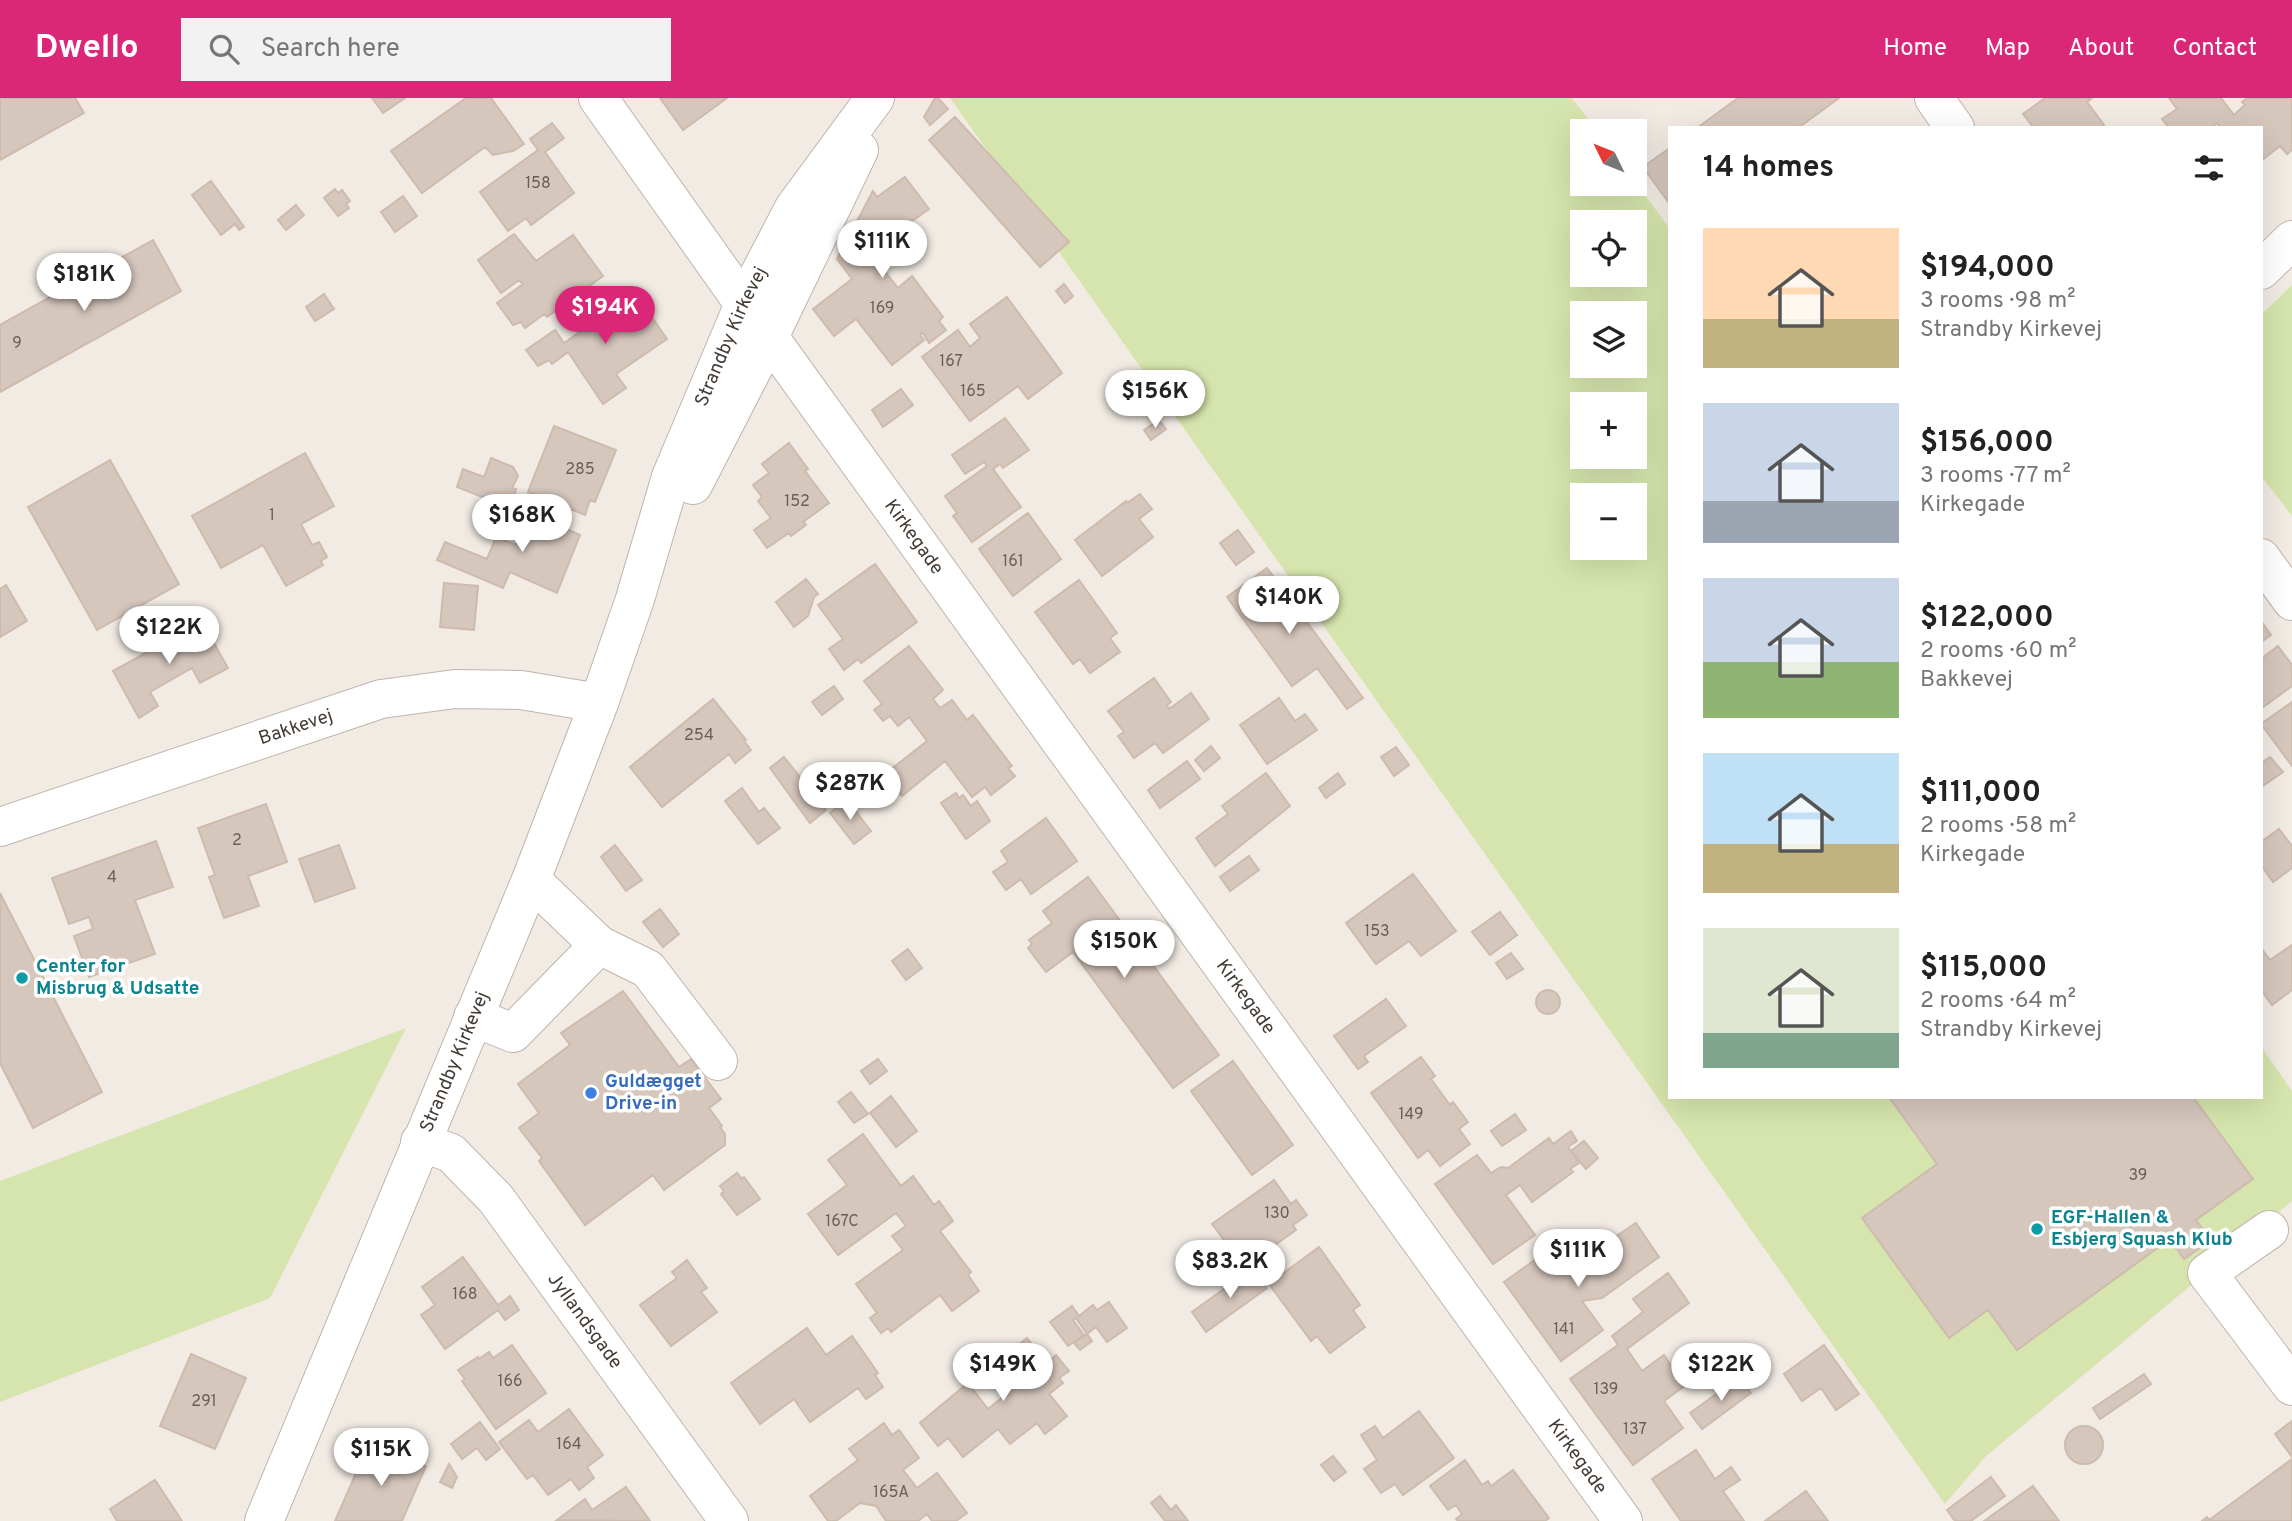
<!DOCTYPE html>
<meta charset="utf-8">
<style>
body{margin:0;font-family:Overpass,sans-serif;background:#f2f2f2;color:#222;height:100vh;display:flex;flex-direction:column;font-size:26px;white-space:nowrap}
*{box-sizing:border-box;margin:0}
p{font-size:23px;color:#767676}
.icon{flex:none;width:38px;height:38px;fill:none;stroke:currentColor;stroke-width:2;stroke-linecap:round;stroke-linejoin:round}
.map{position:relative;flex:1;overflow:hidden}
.side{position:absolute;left:1668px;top:28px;width:595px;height:973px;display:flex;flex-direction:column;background:#fff;border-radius:0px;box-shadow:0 7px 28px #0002}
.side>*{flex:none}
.needle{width:46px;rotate:313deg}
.buttons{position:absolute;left:1570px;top:21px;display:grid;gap:14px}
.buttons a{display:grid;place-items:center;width:77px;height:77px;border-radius:0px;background:#fff;box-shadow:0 7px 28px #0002;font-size:35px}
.price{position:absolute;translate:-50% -60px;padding:0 16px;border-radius:24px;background:#fff;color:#222;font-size:23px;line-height:46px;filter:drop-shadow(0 2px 4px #0008)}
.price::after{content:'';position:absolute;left:50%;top:42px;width:21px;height:16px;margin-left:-10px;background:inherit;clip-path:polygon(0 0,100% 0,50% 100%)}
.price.selected{background:#db2777;color:#fff}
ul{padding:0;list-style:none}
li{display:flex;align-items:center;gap:21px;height:175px;padding:0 35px}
li span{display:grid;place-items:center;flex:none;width:196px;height:140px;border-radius:0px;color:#555}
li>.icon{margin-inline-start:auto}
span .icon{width:84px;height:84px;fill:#fffc;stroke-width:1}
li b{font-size:30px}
h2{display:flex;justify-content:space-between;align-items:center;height:84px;padding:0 35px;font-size:30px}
header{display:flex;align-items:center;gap:42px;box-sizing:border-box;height:98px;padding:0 35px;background:#db2777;color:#fff}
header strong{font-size:33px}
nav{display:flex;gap:38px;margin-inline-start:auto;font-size:24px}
.search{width:490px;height:63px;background:#f2f2f2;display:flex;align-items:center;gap:18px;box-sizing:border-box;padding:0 24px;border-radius:0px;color:#767676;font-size:26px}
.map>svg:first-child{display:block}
.green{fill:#d6e5ad;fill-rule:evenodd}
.building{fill:#d6c7bd;stroke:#cdbbad;stroke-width:2}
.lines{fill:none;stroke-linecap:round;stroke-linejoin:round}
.minor-casing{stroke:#c0b4aa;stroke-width:40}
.minor{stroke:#fff;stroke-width:38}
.culture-dot{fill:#0f9aa8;stroke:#fff;stroke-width:2.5}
.shop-dot{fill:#3f7fe0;stroke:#fff;stroke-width:2.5}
.labels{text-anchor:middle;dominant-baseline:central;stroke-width:7;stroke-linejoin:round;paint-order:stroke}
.number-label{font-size:16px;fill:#685e56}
.street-label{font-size:19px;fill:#433b34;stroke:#fff}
.culture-label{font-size:19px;font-weight:bold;fill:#0d838f;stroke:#fff;text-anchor:start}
.shop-label{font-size:19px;font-weight:bold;fill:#366cbe;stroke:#fff;text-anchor:start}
</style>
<header>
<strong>Dwello</strong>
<div class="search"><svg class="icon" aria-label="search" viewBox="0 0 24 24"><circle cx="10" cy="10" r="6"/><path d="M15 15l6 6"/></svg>Search here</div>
<nav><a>Home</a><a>Map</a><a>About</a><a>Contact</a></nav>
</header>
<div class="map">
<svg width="2292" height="1423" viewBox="0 0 2292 1423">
<rect width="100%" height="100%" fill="#f2ebe4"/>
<path class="green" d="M950,0H1572L1597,33H1582V86H1634L1635,83L1669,130L1670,999H2261V948L2292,993V1103L1986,1358L1945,1406ZM1582,124H1634V177H1582ZM1582,215H1634V268H1582ZM1582,306H1634V359H1582ZM1582,397H1634V450H1582Z
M2292,187V418L2261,378V217Z
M406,930L270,1200L0,1304V1083Z"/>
<path class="building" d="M0,0H75L84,15L0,62Z
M372,0H405L383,15Z
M466,0H491L524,46L513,53L493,57L485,49L422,95L391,53Z
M660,0H727L683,32Z
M935,0H938L948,11L930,27L924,19Z
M1738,0H1839L1798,30H1697Z
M2045,0H2092L2087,4L2104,27L2101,30H2034L2023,16Z
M2169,0H2221L2234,17L2245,7L2242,4L2247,0H2292V52L2287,56L2280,48L2261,63V30H2221L2217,25L2211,30H2169L2162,21L2177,11Z
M955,19L1069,144L1040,169L929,42Z
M552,25L564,40L545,54L574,95L531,127L526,120L508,133L480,94L538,52L530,41Z
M1670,50V105H1669L1643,69Z
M905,79L929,111L901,131L906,138L872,164L876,168L879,166L898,190L912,178L943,219L939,223L946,232L929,245L923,235L920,237L924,242L892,267L856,221L834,238L813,211L852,181L837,161L873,93L877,99Z
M211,83L244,129L239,132L235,126L221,137L192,97Z
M335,91L338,95L342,92L350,103L346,106L349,110L338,118L324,100Z
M403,98L417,118L395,134L381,114Z
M296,107L304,117L286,132L278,122Z
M514,136L536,163L573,137L603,178L547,219L544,216L525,230L521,224L513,227L497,205L523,186L519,182L501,195L478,162Z
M153,142L181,193L0,294V227Z
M1064,186L1073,198L1065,205L1056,193Z
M635,195L667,241L616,276L626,290L603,306L568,254L552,266L549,262L538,268L526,252L555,232L564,245Z
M324,196L334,211L315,223L306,209Z
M1007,199L1062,275L1028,301L1018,288L970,323L922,259L958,232L970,249L980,240L970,226Z
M901,291L913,307L883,329L872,312Z
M1005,320L1029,352L1003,370L1000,366L993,371L1021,409L972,444L953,418L957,415L945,398L987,368L984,364L965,376L952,357Z
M1159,322L1166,331L1151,342L1144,332Z
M554,328L616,352L595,404L590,402L585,417L528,394Z
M789,345L808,371L805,373L829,405L803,424L806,427L791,438L789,435L767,450L754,432L771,420L758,403L762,399L753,387L769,375L762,366Z
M305,355L334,408L301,426L312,447L319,444L327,459L321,463L323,467L286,488L263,447L221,470L192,418Z
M491,360L513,369L518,378L512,390L516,391L510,410L457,389L463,371L484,379Z
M110,362L179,486L97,532L28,409Z
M1140,396L1152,411L1139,421L1153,439L1102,478L1075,442L1126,403L1127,405Z
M548,409L566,417L562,429L580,437L557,495L510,474L503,490L437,462L445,444L487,461L496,439L516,447L529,416L543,421Z
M1028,415L1061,461L1013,498L979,451Z
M1238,432L1254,454L1236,467L1220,445Z
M875,466L917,524L861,565L858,561L844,572L829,551L843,541L818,507Z
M1267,470L1363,600L1347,611L1317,570L1292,588L1227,499Z
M806,481L818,496L814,499L808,518L794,529L776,504Z
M1079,482L1117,535L1110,540L1120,554L1090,575L1080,561L1073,566L1035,514Z
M444,485L478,488L474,532L440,529Z
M6,487L27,523L0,539V491Z
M2261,523L2271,537L2261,544Z
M202,524L228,570L200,585L192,570L150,594L158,608L139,620L113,573Z
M909,548L943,592L933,601L940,610L952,602L967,622L973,617L1012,668L1008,670L1015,678L991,697L985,689L972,699L945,663L902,698L885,676L927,643L909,619L898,628L890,618L883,623L874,612L882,606L864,583Z
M2278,548L2292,567V588L2263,609L2261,606V561Z
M1154,580L1171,604L1167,607L1169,611L1191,595L1209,621L1163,655L1155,645L1134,660L1118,638L1124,634L1108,613Z
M834,588L843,601L822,617L812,604Z
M1279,600L1295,623L1305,616L1317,632L1267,666L1240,627Z
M713,601L746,642L744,643L751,652L735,665L729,656L662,709L630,669Z
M2292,604V668L2264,630L2261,631V626Z
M1211,648L1220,660L1204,673L1195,662Z
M1396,649L1409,667L1394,678L1381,659Z
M784,659L826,712L810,725L770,670Z
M2270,659L2283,674L2261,689V665Z
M1187,663L1200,681L1160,710L1148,692Z
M1266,675L1290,708L1215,768L1196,740L1228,716L1222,708Z
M1338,675L1345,686L1326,700L1319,690Z
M742,690L759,714L764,710L780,730L758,746L725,703Z
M956,695L959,700L963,697L971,708L977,703L990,723L966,741L941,705Z
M847,702L871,733L854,746L830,715Z
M266,706L287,764L248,778L259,808L224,820L209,779L215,777L198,730Z
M1046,720L1077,763L1031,796L1021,781L1006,792L993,774L1008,764L1001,753Z
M2279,731L2292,748V770L2273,784L2261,767V744Z
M156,743L173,789L135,802L155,856L89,879L74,838L93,831L89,819L69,826L52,780Z
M339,747L355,790L315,804L299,761Z
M615,747L642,782L626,793L601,759Z
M1249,758L1259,772L1230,793L1220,779Z
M1413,776L1456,833L1421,858L1409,843L1376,866L1346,825Z
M1088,779L1219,957L1173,990L1073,854L1046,874L1028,850L1032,846L1029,842L1052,825L1043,813Z
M0,795L102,994L33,1030L0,965Z
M660,811L679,836L663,849L643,824Z
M1500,814L1517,837L1490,857L1472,834Z
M2292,847V892L2272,907L2261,892V850L2270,862Z
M908,851L922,870L906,882L892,863Z
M1511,855L1523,871L1507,881L1496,865Z
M1536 904a12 12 0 1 1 24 0a12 12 0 1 1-24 0Z
M623,893L679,969L691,961L721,1001L709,1010L722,1028L720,1029L725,1036V1047L664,1092L653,1077L585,1127L539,1063L542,1060L519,1030L539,1015L518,986L570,947L561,935Z
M1386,901L1406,928L1364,958L1368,964L1358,971L1334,938Z
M1421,959L1435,978L1431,981L1450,1007L1453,1004L1468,1024L1459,1031L1470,1046L1440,1068L1428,1052L1418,1060L1371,995Z
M878,961L887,973L870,986L861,973Z
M1233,963L1293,1047L1252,1077L1191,993Z
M851,994L868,1016L854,1025L838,1004Z
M891,998L917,1033L896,1049L870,1015Z
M1889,999H2193L2253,1081L2196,1122L2211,1142L2184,1161L2170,1141L2017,1252L1988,1212L1949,1240L1862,1120L1937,1066Z
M1515,1016L1526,1032L1502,1048L1491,1033Z
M1571,1033L1577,1043L1568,1049L1579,1065L1570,1071L1573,1074L1532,1104L1520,1087L1506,1097L1535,1137L1493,1166L1435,1086L1477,1057L1491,1075L1501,1069L1508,1070L1549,1040L1553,1046Z
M863,1036L901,1088L913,1078L934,1107L939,1103L953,1123L940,1133L971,1174L968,1177L979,1193L952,1213L940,1197L891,1234L888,1230L881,1235L870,1220L877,1215L856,1186L903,1152L892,1138L906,1128L896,1115L838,1157L808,1116L847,1087L828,1062Z
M1584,1043L1598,1060L1586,1071L1571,1053Z
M737,1075L742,1081L744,1079L760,1101L737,1117L721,1096L724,1093L720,1088Z
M1274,1082L1291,1106L1296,1102L1307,1117L1293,1127L1296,1132L1247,1167L1245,1164L1235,1171L1224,1155L1230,1150L1212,1126Z
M1636,1125L1659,1159L1602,1200L1582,1203L1603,1232L1561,1263L1504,1184L1546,1154L1561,1175Z
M1319,1149L1360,1207L1353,1212L1365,1229L1330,1255L1317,1238L1311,1243L1269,1186Z
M463,1159L498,1207L510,1198L519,1212L505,1222L498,1212L445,1251L421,1217L435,1207L422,1189Z
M687,1162L707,1190L701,1194L717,1214L671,1248L640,1207L677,1180L672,1174Z
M1253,1170L1267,1190L1206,1234L1192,1214Z
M1668,1175L1689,1205L1627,1251L1642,1273L1664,1257L1674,1272L1698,1255L1709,1270L1664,1303L1683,1330L1633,1367L1570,1281L1618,1247L1612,1238L1643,1214L1633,1201Z
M1109,1204L1127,1230L1107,1244L1096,1229L1087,1236L1076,1220L1073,1222L1084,1237L1068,1248L1050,1224L1072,1208L1079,1218L1093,1207L1097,1212Z
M807,1230L826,1257L852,1238L878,1275L875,1277L883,1289L866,1301L858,1290L810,1324L794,1301L760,1326L731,1285Z
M1087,1236L1092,1243L1080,1252L1074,1245Z
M1027,1240L1047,1265L1056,1257L1069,1273L1059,1280L1063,1285L1049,1296L1067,1318L1045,1336L1037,1325L1010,1346L998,1331L963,1359L948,1340L938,1348L920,1325L968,1285L988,1311L1010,1293L991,1269Z
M512,1247L546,1295L496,1331L462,1283L465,1281L458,1272L478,1259L479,1261L489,1254L493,1260Z
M1824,1247L1859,1296L1836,1312L1821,1290L1802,1303L1784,1276Z
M191,1256L246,1280L215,1351L160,1328Z
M2144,1276L2151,1286L2100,1321L2093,1310Z
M1740,1279L1751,1295L1702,1331L1690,1315Z
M569,1311L603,1357L587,1369L594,1380L579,1392L571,1381L548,1397L533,1377L527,1381L499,1344L529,1322L538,1334Z
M1419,1313L1454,1360L1403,1397L1395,1386L1381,1395L1364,1371L1377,1362L1361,1337L1375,1328L1383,1340Z
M2292,1323V1359L2275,1336Z
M480,1324L500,1351L486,1362L477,1350L462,1361L451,1346Z
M884,1325L892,1337L899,1332L919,1360L903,1372L917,1390L937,1375L967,1415L956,1423H932L927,1416L918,1423H886L876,1408L860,1405L836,1423H828L810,1398L858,1362L849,1351Z
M2065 1347a19 19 0 1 1 38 0a19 19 0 1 1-38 0Z
M367,1350L379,1355L382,1350L426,1368L402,1423H335Z
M1696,1352L1715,1381L1731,1369L1740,1382L1723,1393L1744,1423H1681L1652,1381Z
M1333,1358L1346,1374L1334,1383L1321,1367Z
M2292,1361V1423H2202L2207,1419L2209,1422Z
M1465,1362L1482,1387L1488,1383L1491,1388L1513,1372L1549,1420L1545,1423H1458L1456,1421L1462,1416L1456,1407L1448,1412L1430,1388Z
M449,1366L457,1379L452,1390L440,1384Z
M1991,1379L2005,1398L1971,1423H1955L1947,1412Z
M155,1382L182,1423H117L110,1411Z
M2033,1388L2059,1423H1984Z
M626,1389L650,1423L557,1422L585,1401L592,1412Z
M1806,1393L1828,1423H1765Z
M1160,1398L1171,1412L1176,1407L1188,1423H1165L1151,1405Z"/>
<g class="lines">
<defs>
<g id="minor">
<path d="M598,0L744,206"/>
<path d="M1934,0L1955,30"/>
<path d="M2261,172L2292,142"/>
<path id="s1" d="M769,239L1623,1423"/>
<path d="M693,387L769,239L859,52"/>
<path d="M2261,460L2292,503"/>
<path id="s2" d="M0,729L381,601L455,591L521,592L599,605"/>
<path d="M531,782L599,847L648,871L718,963"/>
<path d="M473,919L513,935L599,847"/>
<path id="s3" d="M420,1044L451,1055L496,1101L729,1423"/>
<path d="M2269,1132L2207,1175L2292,1288"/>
<path id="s4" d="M264,1423L531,782L599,605L635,501L671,379L744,206L794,110L875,0"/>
</g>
</defs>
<use href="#minor" class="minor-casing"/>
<use href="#minor" class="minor"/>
</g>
<g class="culture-dot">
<circle cx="22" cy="880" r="7"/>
<circle cx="2037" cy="1131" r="7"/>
</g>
<circle class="shop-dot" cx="591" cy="995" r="7"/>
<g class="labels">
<g class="number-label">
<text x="538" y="86">158</text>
<text x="882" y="211">169</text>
<text x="17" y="246">9</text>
<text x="951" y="264">167</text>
<text x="973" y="294">165</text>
<text x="580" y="372">285</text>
<text x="797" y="404">152</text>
<text x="272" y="418">1</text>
<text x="1013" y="464">161</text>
<text x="699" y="638">254</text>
<text x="237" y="743">2</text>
<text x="112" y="780">4</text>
<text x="1377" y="834">153</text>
<text x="1411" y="1017">149</text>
<text x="2138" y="1078">39</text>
<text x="1277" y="1116">130</text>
<text x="842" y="1124">167C</text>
<text x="465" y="1197">168</text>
<text x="1564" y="1232">141</text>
<text x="510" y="1284">166</text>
<text x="1606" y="1292">139</text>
<text x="204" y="1304">291</text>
<text x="1635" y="1332">137</text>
<text x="569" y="1347">164</text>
<text x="891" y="1395">165A</text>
</g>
<g class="street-label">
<text stroke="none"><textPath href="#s4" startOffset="1274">Strandby Kirkevej</textPath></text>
<text stroke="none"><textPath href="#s1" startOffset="247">Kirkegade</textPath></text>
<text stroke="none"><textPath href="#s2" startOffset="312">Bakkevej</textPath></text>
<text stroke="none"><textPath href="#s1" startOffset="814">Kirkegade</textPath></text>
<text stroke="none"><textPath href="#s4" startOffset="497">Strandby Kirkevej</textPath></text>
<text stroke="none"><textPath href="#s3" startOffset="248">Jyllandsgade</textPath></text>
<text stroke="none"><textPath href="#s1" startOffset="1381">Kirkegade</textPath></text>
</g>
<g class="culture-label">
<text x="36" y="869">Center for<tspan x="36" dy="22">Misbrug &amp; Udsatte</tspan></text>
<text x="2051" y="1120">EGF-Hallen &amp;<tspan x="2051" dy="22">Esbjerg Squash Klub</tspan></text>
</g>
<g class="shop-label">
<text x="605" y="984">Guldægget<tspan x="605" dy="22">Drive-in</tspan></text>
</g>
</g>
</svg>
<div class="buttons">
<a><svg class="needle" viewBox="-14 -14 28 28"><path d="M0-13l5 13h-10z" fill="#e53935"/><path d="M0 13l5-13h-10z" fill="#767676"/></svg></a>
<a><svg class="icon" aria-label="locate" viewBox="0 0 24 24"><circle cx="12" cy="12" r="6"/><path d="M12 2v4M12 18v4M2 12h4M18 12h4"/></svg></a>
<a><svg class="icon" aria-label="layers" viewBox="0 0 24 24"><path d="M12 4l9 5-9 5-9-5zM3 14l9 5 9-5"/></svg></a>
<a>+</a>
<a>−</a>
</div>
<b class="price" style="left:882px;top:182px">$111K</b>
<b class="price" style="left:84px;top:215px">$181K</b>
<b class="price selected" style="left:605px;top:248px">$194K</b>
<b class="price" style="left:1155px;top:332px">$156K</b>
<b class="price" style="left:522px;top:456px">$168K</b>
<b class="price" style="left:1289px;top:538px">$140K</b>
<b class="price" style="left:169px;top:568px">$122K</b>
<b class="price" style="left:850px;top:724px">$287K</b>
<b class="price" style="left:1124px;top:882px">$150K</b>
<b class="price" style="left:1578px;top:1191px">$111K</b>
<b class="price" style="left:1230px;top:1202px">$83.2K</b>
<b class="price" style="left:1003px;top:1305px">$149K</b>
<b class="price" style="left:1721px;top:1305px">$122K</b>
<b class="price" style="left:381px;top:1390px">$115K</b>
<section class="side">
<h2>14 homes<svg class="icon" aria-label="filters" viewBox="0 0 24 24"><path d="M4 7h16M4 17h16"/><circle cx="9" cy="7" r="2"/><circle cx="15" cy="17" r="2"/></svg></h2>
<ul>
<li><span style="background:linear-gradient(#ffd9b3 65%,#c2b280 0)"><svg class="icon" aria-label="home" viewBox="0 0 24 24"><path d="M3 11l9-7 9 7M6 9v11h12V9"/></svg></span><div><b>$194,000</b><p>3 rooms · 98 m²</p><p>Strandby Kirkevej</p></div></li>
<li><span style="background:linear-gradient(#c9d6e8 70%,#9aa5b1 0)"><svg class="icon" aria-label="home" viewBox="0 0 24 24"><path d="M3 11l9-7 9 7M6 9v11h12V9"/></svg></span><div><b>$156,000</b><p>3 rooms · 77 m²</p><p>Kirkegade</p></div></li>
<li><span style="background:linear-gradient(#c9d6e8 60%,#8fb573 0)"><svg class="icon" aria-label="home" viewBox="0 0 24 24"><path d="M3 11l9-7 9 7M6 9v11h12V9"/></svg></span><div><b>$122,000</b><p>2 rooms · 60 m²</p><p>Bakkevej</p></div></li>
<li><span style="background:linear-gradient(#bfe0f5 65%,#c2b280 0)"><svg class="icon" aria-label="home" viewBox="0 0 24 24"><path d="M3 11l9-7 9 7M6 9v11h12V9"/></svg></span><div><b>$111,000</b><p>2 rooms · 58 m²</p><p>Kirkegade</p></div></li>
<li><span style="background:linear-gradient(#dfe7d0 75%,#7fa58c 0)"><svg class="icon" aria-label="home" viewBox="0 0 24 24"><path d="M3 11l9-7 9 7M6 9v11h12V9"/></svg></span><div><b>$115,000</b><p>2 rooms · 64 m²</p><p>Strandby Kirkevej</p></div></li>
</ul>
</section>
</div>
